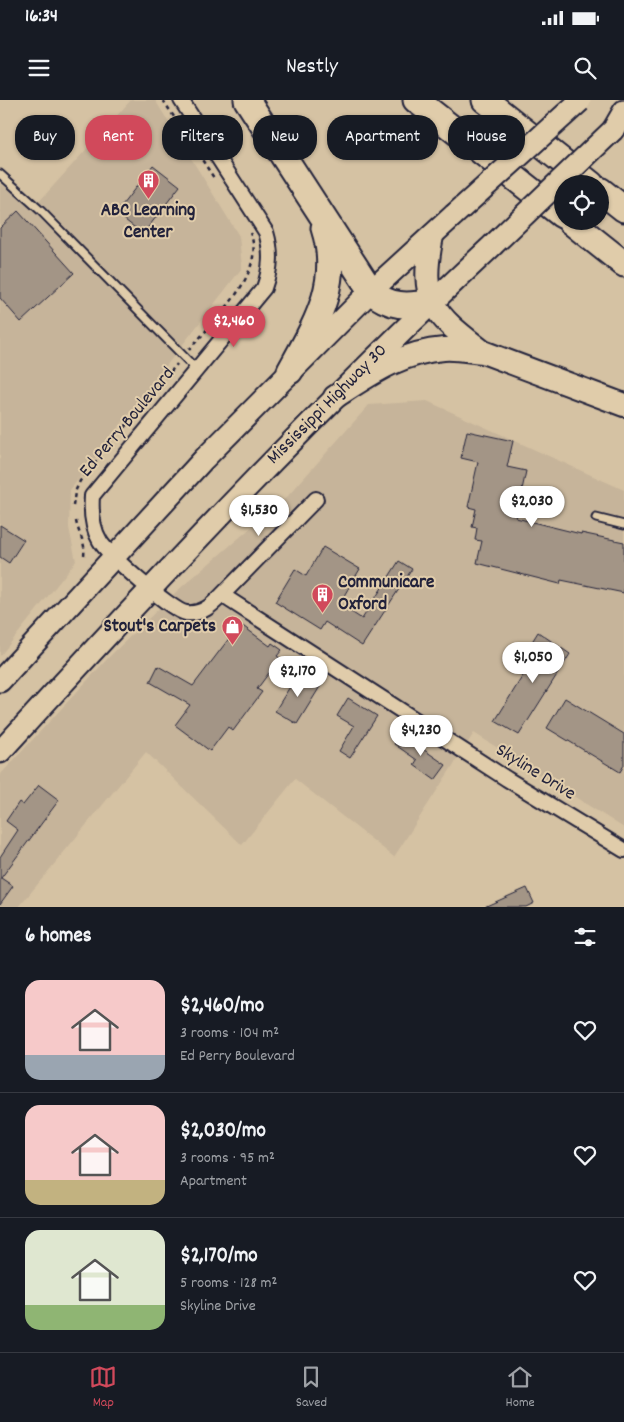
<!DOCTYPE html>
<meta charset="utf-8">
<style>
body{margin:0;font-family:Dekko,sans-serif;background:#20242c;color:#f1f3f6;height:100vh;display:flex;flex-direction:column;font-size:19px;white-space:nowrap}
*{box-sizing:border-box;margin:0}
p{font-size:16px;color:#9ea1a6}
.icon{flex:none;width:28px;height:28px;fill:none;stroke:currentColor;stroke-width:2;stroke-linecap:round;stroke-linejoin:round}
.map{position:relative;height:807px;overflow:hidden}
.drawer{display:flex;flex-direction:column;background:#171b24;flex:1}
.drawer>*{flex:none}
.top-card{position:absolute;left:15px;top:15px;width:595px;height:45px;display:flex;gap:10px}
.controls{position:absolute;left:554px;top:75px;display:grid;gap:10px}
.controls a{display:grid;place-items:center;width:55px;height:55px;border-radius:50%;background:#171b24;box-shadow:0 1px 4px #0004;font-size:25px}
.price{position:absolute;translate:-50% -42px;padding:0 11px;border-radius:18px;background:#fff;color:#222;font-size:16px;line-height:32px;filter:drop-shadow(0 1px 2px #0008)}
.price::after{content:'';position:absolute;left:50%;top:30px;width:15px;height:11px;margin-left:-8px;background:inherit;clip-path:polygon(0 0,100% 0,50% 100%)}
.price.active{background:#d1495b;color:#fff}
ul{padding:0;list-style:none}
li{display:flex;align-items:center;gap:15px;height:125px;padding:0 25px}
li+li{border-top:1px solid #363941}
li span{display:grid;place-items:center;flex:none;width:140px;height:100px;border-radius:15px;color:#555}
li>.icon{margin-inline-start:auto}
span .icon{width:60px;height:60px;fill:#fffc;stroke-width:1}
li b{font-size:21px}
h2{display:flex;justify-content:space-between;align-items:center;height:60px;padding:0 25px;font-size:21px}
.tag{padding:0 18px;border-radius:20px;background:#171b24;box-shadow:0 1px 4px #0004;font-size:18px;line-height:45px}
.tag.active{background:#d1495b;color:#fff}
.status{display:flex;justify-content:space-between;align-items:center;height:35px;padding:0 25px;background:#171b24;direction:ltr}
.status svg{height:14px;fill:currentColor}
header{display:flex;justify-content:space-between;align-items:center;height:65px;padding:0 25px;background:#171b24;font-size:22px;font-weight:600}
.menu{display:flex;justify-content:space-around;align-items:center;height:70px;border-top:1px solid #363941;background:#171b24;font-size:14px;color:#9ea1a6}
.menu a{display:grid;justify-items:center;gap:2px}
.menu .active{color:#d1495b}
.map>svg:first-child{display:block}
.built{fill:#c6b49a}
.building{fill:#a39586;stroke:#22223b}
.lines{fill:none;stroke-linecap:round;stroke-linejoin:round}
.service-casing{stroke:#22223b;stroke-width:11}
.minor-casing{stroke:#22223b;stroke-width:18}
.primary-casing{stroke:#22223b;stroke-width:25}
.trunk-casing{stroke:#22223b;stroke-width:26}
.motorway-casing{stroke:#22223b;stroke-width:29}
.path{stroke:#22223b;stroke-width:2.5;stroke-dasharray:4 4;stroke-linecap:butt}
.service{stroke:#e0ccaa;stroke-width:7}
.minor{stroke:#e0ccaa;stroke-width:14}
.primary{stroke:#e0ccaa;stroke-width:21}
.trunk{stroke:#e0ccaa;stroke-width:22}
.motorway{stroke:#e0ccaa;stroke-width:25}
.primary-bridge-casing{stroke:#22223b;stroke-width:25;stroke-linecap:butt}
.primary-bridge{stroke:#e0ccaa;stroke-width:21}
.labels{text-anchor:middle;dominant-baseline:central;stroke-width:4;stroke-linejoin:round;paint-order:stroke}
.poi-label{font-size:19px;font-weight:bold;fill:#22223b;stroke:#e0ccaa}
.street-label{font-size:19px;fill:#22223b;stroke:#e0ccaa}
</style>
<div class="status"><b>16:34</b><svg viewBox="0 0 49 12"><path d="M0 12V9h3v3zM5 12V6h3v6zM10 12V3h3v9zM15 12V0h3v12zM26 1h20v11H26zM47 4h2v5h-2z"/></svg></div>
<header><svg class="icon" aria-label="menu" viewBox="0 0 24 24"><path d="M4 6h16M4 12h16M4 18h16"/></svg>Nestly<svg class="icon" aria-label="search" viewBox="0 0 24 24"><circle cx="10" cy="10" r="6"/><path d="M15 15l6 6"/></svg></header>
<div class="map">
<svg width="624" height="807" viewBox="0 0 624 807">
<rect width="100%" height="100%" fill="#d5c2a3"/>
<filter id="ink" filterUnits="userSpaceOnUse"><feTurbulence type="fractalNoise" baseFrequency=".02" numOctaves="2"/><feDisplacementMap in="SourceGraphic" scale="10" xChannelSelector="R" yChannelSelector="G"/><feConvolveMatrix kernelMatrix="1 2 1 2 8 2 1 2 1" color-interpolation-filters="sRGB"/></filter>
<g filter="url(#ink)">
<path class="built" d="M131,0H155L239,136L242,168L70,390L69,428L76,461L0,556V84L36,105Z
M427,301L624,390V728L474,633L394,757L295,679L242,745L146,652L19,807H0V675L110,556L177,491L287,397L369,305Z"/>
<path class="building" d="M153,65L180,86L143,134L116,113Z
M18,111L74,173L21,222L0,198V128Z
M467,331L513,341L507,367L526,371L516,418L581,434V433L624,442V493L561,480L560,484L477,463L482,441L475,440L477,428L472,427L476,409L468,407L478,362L461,358Z
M0,425L24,440L9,463L0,457Z
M323,447L360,469L339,504L362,519L399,461L412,469L362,546L325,522L320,530L275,502L295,469L306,476Z
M240,524L270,546L272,543L282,550L277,556L280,558L257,589L262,592L233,631L228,627L210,651L175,625L190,605L150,582L158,566L193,586Z
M538,532L570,554L519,635L495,621L538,551L530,545Z
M299,572L321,585L297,624L275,611Z
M348,598L377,616L350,658L339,651L354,626L337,616Z
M565,598L624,634V665L620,672L547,628Z
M401,634L446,665L435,680L414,665L417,660L394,644Z
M39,685L59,700L1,778L13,786L0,804V757L18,730L6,721L19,702L23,705Z
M527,788L534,803L526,807H484Z"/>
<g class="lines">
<defs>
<path id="service" d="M0,74L41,111L197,270
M596,418L624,425"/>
<path id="minor" d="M181,0L266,132C272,152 271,168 264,188L92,396C91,411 92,428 100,441C107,454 172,511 186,513C202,515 212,505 222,495L507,679L624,750
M222,495L316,399"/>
<path id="primary" d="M613,30L624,11
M0,581L204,359L371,191L454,115
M0,652C159,478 320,306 493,145"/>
<path id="trunk" d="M432,136C419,201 432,213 483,252L624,305
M335,297C369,275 401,252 444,249C456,248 470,251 483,252"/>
<path id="motorway" d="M247,0L371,191C390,208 407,206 431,203
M416,0L562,115
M485,0L591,84
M600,90L624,109
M570,121L624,164
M290,271C315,225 342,183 324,128"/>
</defs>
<use href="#service" class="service-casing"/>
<use href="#minor" class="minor-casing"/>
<use href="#primary" class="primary-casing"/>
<use href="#trunk" class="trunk-casing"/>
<use href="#motorway" class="motorway-casing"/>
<path class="path" d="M163,0L214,78
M189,250C213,221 268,173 250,133
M73,406L75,392L80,381L177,264
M76,421C78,433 86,442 84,455"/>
<use href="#service" class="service"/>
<use href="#minor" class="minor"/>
<use href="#primary" class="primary"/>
<use href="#trunk" class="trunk"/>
<use href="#motorway" class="motorway"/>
<defs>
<path id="primary-bridge" d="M454,115L580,1
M493,145L613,30"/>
</defs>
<use href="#primary-bridge" class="primary-bridge-casing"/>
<use href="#primary-bridge" class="primary-bridge"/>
</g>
</g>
<defs>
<symbol id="building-pin" viewBox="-11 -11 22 30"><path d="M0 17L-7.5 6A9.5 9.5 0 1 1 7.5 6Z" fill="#d1495b" stroke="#e0ccaa"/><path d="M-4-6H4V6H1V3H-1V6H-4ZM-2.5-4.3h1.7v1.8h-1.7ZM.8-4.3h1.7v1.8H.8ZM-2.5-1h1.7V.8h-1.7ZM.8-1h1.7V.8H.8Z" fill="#fff"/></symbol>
<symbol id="shop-pin" viewBox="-11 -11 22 30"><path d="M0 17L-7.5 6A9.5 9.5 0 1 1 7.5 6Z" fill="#d1495b" stroke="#e0ccaa"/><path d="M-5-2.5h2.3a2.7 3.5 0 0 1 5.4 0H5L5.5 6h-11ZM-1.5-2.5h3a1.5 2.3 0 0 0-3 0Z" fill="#fff"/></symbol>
</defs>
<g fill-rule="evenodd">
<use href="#building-pin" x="136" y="68" width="25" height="34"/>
<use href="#building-pin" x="310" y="482" width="25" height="34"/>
<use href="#shop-pin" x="220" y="514" width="25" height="34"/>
</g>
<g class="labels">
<g class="poi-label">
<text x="148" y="111">ABC Learning<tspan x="148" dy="22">Center</tspan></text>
<text x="338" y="483" text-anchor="start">Communicare<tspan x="338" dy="22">Oxford</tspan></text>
<text x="216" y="527" text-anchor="end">Stout's Carpets</text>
</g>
<g class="street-label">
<text transform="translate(328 305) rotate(-45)">Mississippi Highway 30</text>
<text transform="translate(128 323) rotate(-50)">Ed Perry Boulevard</text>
<text transform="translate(535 673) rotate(32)">Skyline Drive</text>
</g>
</g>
</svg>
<div class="controls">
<a><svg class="icon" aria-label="locate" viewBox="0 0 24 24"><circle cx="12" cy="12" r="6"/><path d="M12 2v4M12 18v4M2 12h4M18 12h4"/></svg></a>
</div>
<b class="price active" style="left:234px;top:248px">$2,460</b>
<b class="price" style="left:532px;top:428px">$2,030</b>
<b class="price" style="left:259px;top:437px">$1,530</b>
<b class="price" style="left:533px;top:584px">$1,050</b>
<b class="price" style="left:298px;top:598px">$2,170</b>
<b class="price" style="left:421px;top:657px">$4,230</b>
<div class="top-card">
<a class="tag">Buy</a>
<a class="tag active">Rent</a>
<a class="tag">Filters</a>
<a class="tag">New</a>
<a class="tag">Apartment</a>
<a class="tag">House</a>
</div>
</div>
<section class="drawer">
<h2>6 homes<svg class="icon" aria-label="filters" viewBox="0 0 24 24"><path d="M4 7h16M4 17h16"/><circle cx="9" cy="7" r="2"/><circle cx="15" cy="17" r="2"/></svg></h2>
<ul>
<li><span style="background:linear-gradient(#f6c9c9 75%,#9aa5b1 0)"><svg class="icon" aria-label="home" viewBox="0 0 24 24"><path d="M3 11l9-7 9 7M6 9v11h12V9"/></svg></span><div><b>$2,460/mo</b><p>3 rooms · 104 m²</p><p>Ed Perry Boulevard</p></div><svg class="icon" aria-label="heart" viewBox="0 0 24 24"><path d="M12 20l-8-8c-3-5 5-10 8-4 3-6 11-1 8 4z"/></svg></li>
<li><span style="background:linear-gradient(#f6c9c9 75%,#c2b280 0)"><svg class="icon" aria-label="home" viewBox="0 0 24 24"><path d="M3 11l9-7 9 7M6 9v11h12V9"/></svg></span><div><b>$2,030/mo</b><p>3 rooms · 95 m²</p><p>Apartment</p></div><svg class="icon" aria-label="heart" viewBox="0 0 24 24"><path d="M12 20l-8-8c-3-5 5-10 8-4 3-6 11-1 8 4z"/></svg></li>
<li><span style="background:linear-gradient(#dfe7d0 75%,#8fb573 0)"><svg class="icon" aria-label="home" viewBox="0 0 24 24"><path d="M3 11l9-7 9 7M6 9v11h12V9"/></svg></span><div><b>$2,170/mo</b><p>5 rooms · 128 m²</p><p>Skyline Drive</p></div><svg class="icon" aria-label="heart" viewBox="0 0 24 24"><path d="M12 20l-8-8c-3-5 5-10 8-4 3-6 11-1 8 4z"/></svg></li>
</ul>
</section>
<nav class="menu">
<a class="active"><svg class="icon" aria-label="map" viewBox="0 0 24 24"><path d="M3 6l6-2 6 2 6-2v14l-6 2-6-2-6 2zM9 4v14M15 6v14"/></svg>Map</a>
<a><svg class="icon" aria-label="saved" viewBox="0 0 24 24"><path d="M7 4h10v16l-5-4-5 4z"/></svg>Saved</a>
<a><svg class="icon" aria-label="home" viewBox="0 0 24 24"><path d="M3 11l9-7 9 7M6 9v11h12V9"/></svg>Home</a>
</nav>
